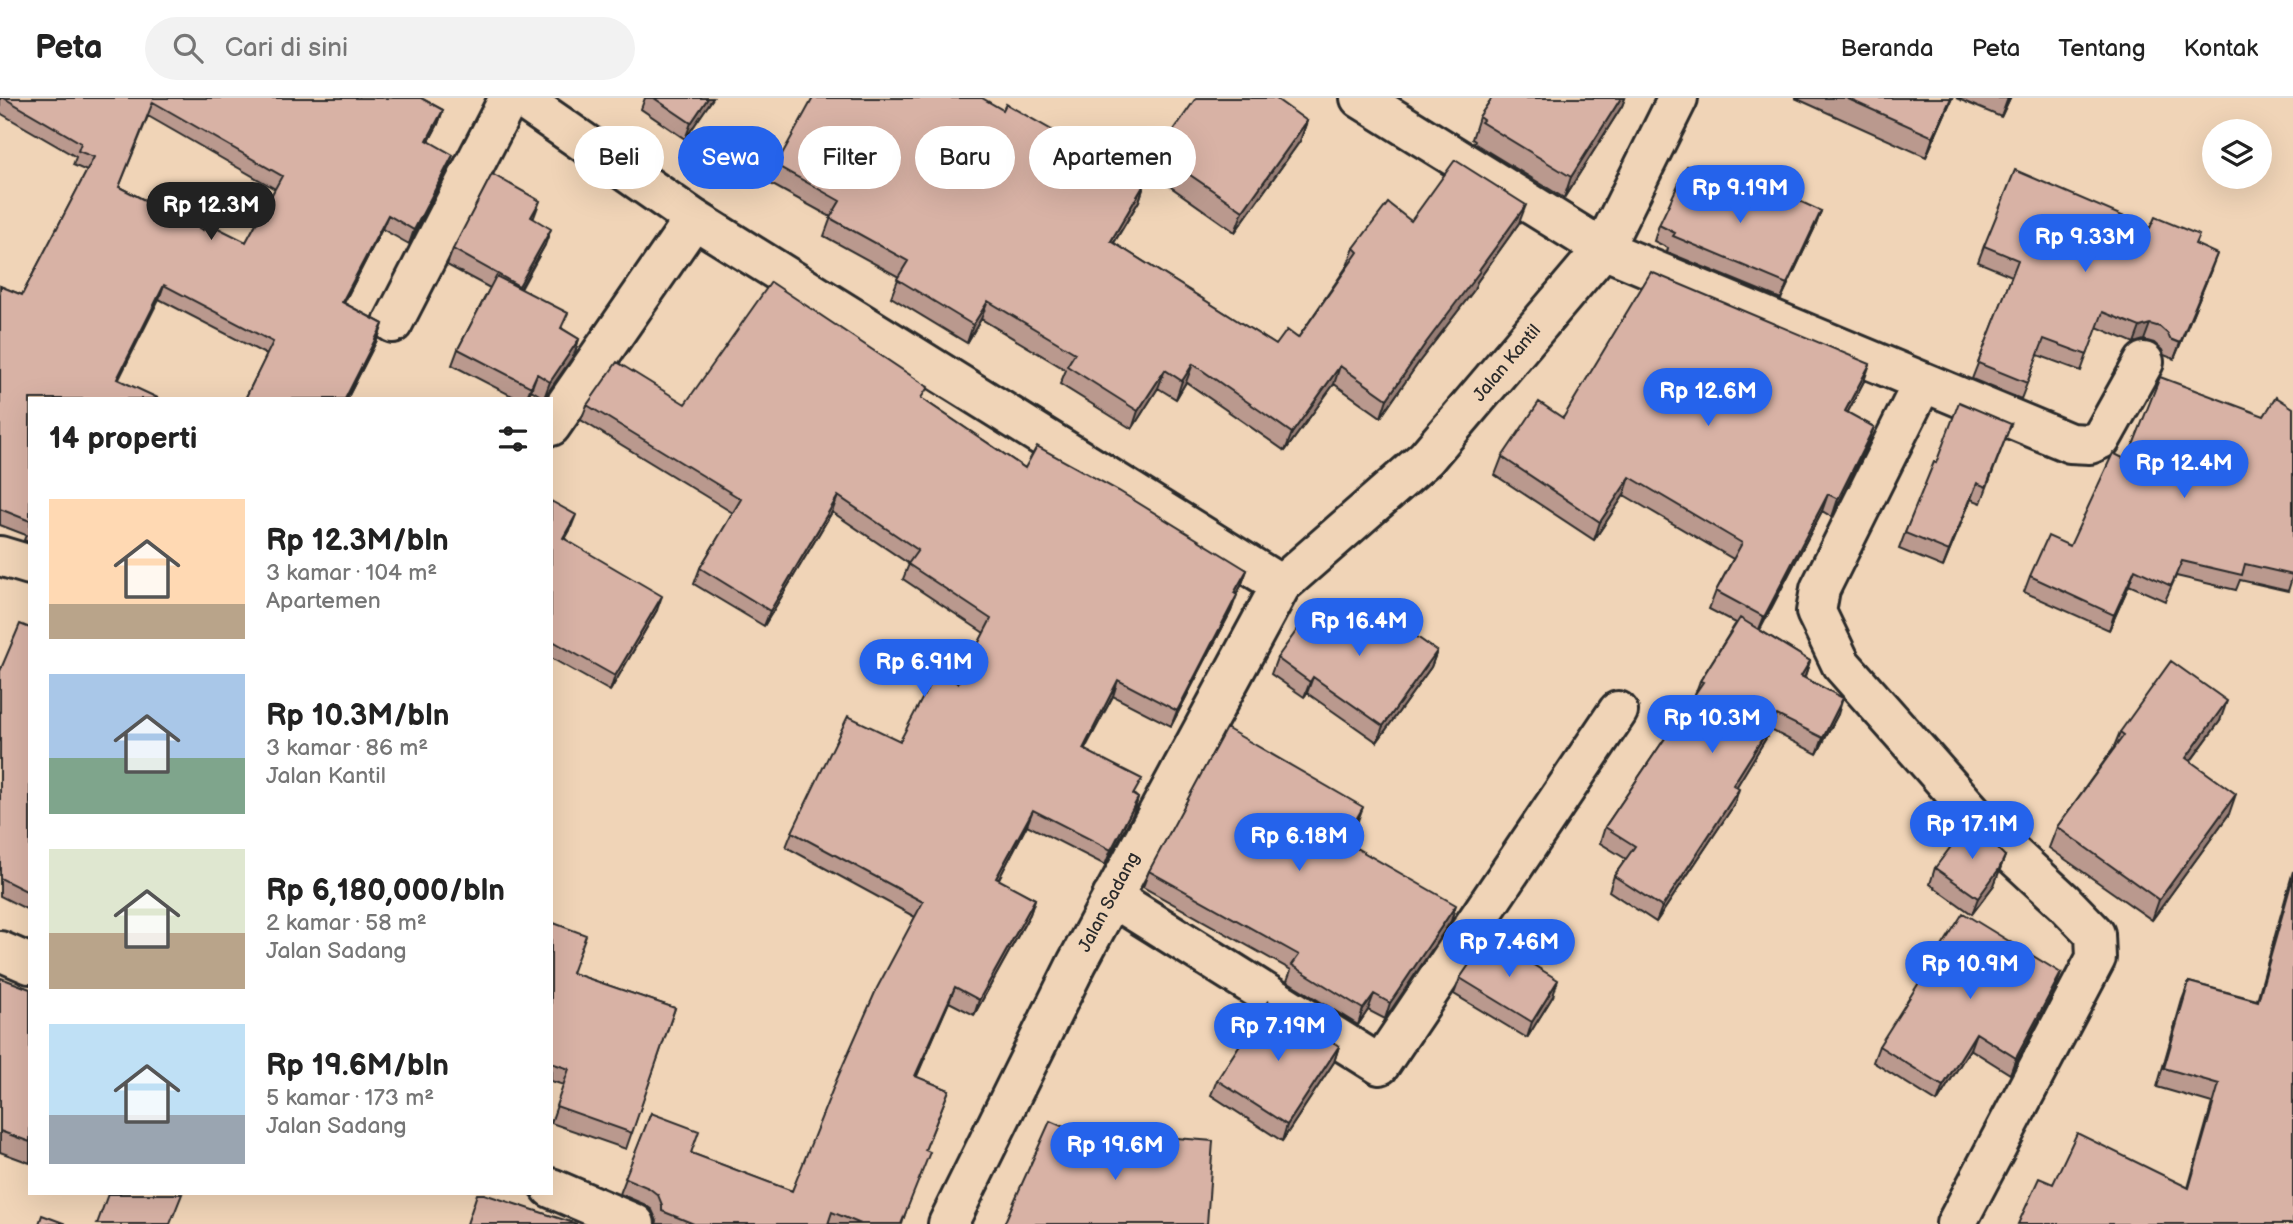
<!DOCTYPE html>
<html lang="id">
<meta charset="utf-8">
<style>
body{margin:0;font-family:"Balsamiq Sans",sans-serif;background:#f2f2f2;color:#222;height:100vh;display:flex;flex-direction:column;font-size:26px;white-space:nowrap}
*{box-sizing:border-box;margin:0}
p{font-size:23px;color:#767676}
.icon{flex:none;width:38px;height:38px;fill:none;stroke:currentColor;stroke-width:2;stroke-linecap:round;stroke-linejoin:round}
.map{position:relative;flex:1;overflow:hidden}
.panel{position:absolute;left:28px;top:299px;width:525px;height:798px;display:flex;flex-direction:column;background:#fff;border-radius:0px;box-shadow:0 7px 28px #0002}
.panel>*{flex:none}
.hud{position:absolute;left:574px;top:28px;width:665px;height:63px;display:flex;gap:14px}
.controls{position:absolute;left:2202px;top:21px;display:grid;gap:14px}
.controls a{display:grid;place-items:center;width:70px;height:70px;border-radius:50%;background:#fff;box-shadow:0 7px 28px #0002;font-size:35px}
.price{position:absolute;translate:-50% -60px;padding:0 16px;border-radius:24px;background:#2563eb;color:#fff;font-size:23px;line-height:46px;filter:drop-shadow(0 2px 4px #0008)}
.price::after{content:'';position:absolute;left:50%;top:42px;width:21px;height:16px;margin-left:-10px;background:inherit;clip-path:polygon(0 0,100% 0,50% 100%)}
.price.selected{background:#222;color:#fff}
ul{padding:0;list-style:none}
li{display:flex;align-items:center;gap:21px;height:175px;padding:0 21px}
li span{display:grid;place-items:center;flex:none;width:196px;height:140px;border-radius:0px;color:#555}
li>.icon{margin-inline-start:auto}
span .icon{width:84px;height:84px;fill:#fffc;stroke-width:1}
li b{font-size:30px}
h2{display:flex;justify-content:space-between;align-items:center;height:84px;padding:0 21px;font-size:30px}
.tag{padding:0 24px;border-radius:32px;background:#fff;box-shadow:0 7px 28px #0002;font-size:24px;line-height:63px}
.tag.selected{background:#2563eb;color:#fff}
header{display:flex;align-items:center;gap:42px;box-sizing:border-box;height:98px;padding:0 35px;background:#fff;border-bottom:2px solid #e0e0e0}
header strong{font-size:33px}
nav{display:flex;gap:38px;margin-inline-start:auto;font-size:24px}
.search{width:490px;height:63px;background:#f2f2f2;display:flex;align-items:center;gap:18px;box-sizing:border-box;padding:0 24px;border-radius:38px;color:#767676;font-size:26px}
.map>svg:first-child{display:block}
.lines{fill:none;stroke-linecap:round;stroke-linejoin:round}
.minor-casing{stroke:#2b2b2b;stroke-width:44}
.minor{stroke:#f0d4b7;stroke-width:38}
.wall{fill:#ba998e;stroke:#2b2b2b;stroke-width:2;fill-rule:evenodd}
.shaded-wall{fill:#977d74;stroke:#2b2b2b;stroke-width:2}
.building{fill:#d8b2a5;stroke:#2b2b2b;stroke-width:2;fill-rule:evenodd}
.labels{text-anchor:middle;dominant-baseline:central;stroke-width:5;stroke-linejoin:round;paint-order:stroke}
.street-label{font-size:18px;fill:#2b2b2b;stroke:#f0d4b7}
</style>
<header>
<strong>Peta</strong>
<div class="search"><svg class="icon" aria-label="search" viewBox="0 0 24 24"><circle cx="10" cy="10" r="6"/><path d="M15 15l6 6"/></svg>Cari di sini</div>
<nav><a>Beranda</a><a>Peta</a><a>Tentang</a><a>Kontak</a></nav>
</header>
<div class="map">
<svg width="2293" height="1126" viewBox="0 0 2293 1126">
<rect width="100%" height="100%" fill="#f0d4b7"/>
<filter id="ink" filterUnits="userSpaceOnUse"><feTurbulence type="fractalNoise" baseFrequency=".0143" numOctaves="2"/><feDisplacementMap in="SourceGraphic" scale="14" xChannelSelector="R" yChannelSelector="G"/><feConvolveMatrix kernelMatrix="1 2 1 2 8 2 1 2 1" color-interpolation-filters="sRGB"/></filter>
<g filter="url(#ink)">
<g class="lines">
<defs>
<path id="minor" d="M520,0L694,121L1281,487
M1360,0L1603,151L2070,345L2090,346L2101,341L2144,264
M393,225L509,0
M1923,284L1820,491L1816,514L1841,566L1995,740L2064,804L2095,836L2096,860L1956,1126
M551,328L694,121
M0,458L30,467
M1112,799L1380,967L1618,613
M0,853L30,866
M551,1090L635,1126
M948,1126L1077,865L1281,487L1426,360L1603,151L1678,0"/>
</defs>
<use href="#minor" class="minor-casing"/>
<use href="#minor" class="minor"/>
</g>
<path class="wall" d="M0,0H421L443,12L438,26L429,43L448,71L409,146L382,131L344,205L383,226L378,240L347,301H245L267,257L159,201L30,301V445L24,442L26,437L0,427V188L22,197L87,73L73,67L76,59L0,15ZM148,18L275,91L246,144L203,132L119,89Z
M645,0H713L685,41L641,11Z
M1492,0H1625L1622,8L1564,100L1474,45L1475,43L1472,41L1479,19Z
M1795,0H1952L1926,59Z
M1956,0H2010L2001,19Z
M1307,23L1300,43L1235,134L1151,75L1158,55Z
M776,67L1145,85L1139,103L1114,145L1276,247L1298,240L1347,168L1354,150L1411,123L1519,125L1477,184L1474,192L1419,264L1381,319L1334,286L1285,353L1186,284L1176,301L1158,290L1132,331L1060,286L1066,272L981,221L967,245L891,199L899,179L824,138L831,119L769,85Z
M1773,108L1821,113L1815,129L1781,201L1667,154L1668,150L1654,143L1659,127Z
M533,121L545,147L521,191L563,231L579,241L574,257L544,300L531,292L527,301H518L452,267L458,251L490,190L447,167L453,151Z
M2150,130L2195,146L2211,172L2174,261L2164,257L2162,252L2154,245L2144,242L2134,245L2097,229L2081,273L2038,257L2021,301L1972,281L2012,178L1978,164L1984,148Z
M1864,283L1847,315L1874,329L1867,347L1832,419L1822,413L1760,532L1810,563L1804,580L1838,616L1817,656L1771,632L1736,689L1734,707L1656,824L1609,793L1614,778L1626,761L1600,745L1605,729L1695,596L1700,583L1736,525L1709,511L1716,493L1733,461L1624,397L1594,442L1495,377L1502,359L1563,320Z
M924,302L1025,370L1247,472L1241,488L1236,497L1231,513L1171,628L1113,598L1084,651L1138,700L1133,716L1105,767L1027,727L998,782L1035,801L1030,816L974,917L949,904L916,979L949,992L925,1052L902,1126H656L657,1123L652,1112L644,1106L620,1096L651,1015L691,1055L792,1093L915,819L786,749L792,734L900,643L958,585L984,535L903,481L909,466L832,414L764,528L694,486L700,470L733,415L581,322L587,307Z
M2011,326L1981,405L1971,401L1943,469L1899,451L1905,435L1936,365Z
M2127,362L2293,477L2288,493L2240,482L2236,492L2176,478L2165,503L2129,487L2109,532L2024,494L2030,478L2070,448Z
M551,403L570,432L565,441L657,512L610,593L551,560Z
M1345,520L1359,521L1437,553L1431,569L1377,644L1307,595L1304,599L1271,576L1277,560Z
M30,530V813L0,798V573Z
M2220,623L2191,663L2229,716L2152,822L2049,750L2057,729L2113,651L2120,634Z
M1357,725L1346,745L1451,823L1385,921L1368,912L1358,927L1287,883L1291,872L1143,789L1149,773Z
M2005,758L1994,787L1972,816L1930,786L1935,770Z
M2293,773V1126L2053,1086L2188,1090L2212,1005L2157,989L2182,902L2189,884L2257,902Z
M551,824L572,875L675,910L626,1051L551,1025L564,987L551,983Z
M2061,875L2055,891L2010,976L1970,951L1937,1004L1873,964L1879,948Z
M1460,880L1553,898L1527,940L1454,896Z
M0,883L30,891V1065L0,1054Z
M1339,948L1334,964L1282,1043L1211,997L1217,982Z
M1127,1036L1207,1126L1122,1054Z"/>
<path class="shaded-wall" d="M708,0H713L685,41L691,25Z
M1621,0H1625L1622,8L1564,100L1571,79Z
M1951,0H1952L1926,59L1933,39Z
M2008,0H2010L2001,19Z
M443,12L438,26L422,56L427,42Z
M1307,23L1300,43L1235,134L1243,113Z
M453,57L448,71L409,146L414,132Z
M1145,85L1139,103L1104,161L1111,143Z
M540,103L534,119L525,135L531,119Z
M1526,107L1519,125L1477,184L1474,192L1419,264L1381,319L1387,301L1425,246Z
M1821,113L1815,129L1781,201L1787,186Z
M388,117L382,131L337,218L342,204Z
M551,131L545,147L513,203L519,188Z
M2217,156L2211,172L2174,261L2180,245Z
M164,187L159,201L112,295L117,281Z
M988,203L981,221L967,245L973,227Z
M383,226L378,240L347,301H345Z
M2150,226L2144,242L2134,245L2140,229Z
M579,241L574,257L544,300L550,284Z
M1193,266L1186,284L1176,301L1182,283Z
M1870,266L1864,283L1839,331L1845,313Z
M1340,268L1334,286L1285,353L1292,335Z
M1165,272L1158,290L1132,331L1138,313Z
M537,276L531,292L526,301L531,289Z
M1874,329L1867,347L1832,419L1838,401Z
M1630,379L1624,397L1594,442L1600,424Z
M1977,385L1971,401L1943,469L1949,453Z
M1828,396L1822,413L1757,536L1764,519Z
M838,398L832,414L764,528L770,513Z
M576,417L570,432L557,455L563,440Z
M2135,471L2129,487L2109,532L2114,517Z
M1247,472L1241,488L1228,511L1234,495Z
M1237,497L1231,513L1171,628L1177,613Z
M662,498L657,512L610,593L615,578Z
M1437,553L1431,569L1377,644L1383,628Z
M1810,563L1805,578L1795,593L1801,578Z
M1313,579L1307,595L1304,599L1310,584Z
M1118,582L1113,598L1077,666L1083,651Z
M1843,600L1838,616L1817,656L1823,640Z
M2227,603L2220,623L2178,680L2186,660Z
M1777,617L1771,632L1728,703L1733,687Z
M1739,691L1734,707L1656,824L1662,809Z
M2236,696L2229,716L2152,822L2159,802Z
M1138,700L1133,716L1105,767L1111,752Z
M1363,709L1357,725L1338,759L1344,743Z
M1033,712L1027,727L991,796L996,780Z
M2005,758L1994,787L1972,816L1978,800Z
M1035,801L1030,816L974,917L979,902Z
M1456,807L1451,823L1385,921L1390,905Z
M2061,875L2055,891L2010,976L2016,960Z
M1558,882L1553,898L1527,940L1532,924Z
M955,889L949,904L910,994L915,978Z
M1374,896L1368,912L1358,927L1363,911Z
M1976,935L1970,951L1937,1004L1943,988Z
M1339,948L1334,964L1282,1043L1287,1027Z"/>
<path class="building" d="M4,0H421L443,12L427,42L453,57L414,132L388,117L342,204L383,226L345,301H245L273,244L164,187L117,281L160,301H30V423L0,411V188L22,197L94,59L78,53L81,45ZM153,4L282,78L246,144L206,124L203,132L119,89Z
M654,0H708L691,25Z
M813,0H982L1003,12L1006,6L1145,85L1111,143L1276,247L1287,232L1298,240L1358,154L1354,150L1388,105L1411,123L1455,62L1526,107L1479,172L1480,173L1425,246L1387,301L1340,268L1292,335L1193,266L1182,283L1165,272L1138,313L1067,268L1075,255L988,203L973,227L897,181L908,163L830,120L840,103L776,67Z
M1196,0H1275L1307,23L1243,113L1158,55Z
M1492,0H1621L1571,79L1481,24L1483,22L1479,19Z
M1846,0H1951L1933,39Z
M1687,68L1773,108L1780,94L1821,113L1787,186L1673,138L1675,135L1659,127Z
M2015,72L2150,130L2155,119L2199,137L2195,146L2217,156L2180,245L2170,241L2168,236L2160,229L2150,226L2140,229L2103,214L2087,257L2044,241L2027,285L1978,265L2018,162L1984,148Z
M492,76L540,103L531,119L551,131L519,188L453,151Z
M1651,174L1870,266L1845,313L1874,329L1838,401L1828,396L1764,519L1716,493L1742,445L1630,379L1600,424L1502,359L1539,304L1563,320Z
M496,178L568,215L561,230L579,241L550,284L537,276L531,289L458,251Z
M771,184L928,289L921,300L1025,370L1037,348L1119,393L1247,472L1234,495L1237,497L1177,613L1118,582L1083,651L1142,681L1133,697L1138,700L1111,752L1033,712L996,780L1035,801L979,902L955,889L915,978L949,992L925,1052L930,1054L901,1126H861L832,1114L828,1126H694L662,1113V1107L658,1097L649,1090L625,1080L651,1015L699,1033L691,1055L792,1093L836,983L877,890L923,804L792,734L848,618L900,643L936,574L958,585L991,521L908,466L918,452L838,398L770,513L700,470L741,401L587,307L617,264L685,306Z
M2160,279L2264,318L2276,299L2293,310V477L2245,466L2242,477L2182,463L2171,488L2135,471L2114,517L2030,478L2048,438L2070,448L2113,355L2127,362Z
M1959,304L2011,326L1986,389L1977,385L1949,453L1905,435L1934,364L1936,365Z
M551,403L576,417L563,440L662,498L615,578L551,542Z
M1317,504L1345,520L1349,513L1359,521L1370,506L1437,553L1383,628L1313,579L1310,584L1277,560Z
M1740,520L1810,563L1801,578L1843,600L1823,640L1777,617L1733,687L1739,691L1662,809L1614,778L1635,748L1605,729L1703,584L1700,583Z
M20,526L30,530V795L0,780V573Z
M2171,563L2227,603L2186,660L2236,696L2159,802L2057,729L2124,637L2120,634Z
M1226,630L1363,709L1344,743L1456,807L1390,905L1374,896L1363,911L1292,867L1299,857L1149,773Z
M1970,723L2005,758L1999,771L1978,800L1935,770Z
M2293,779V1126H2018L2039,1080L2053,1086L2077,1035L2189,1090L2219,986L2164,970L2189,884L2258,903Z
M1963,815L2061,875L2016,960L1976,935L1943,988L1879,948Z
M551,824L586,837L572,875L675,910L632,1035L556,1008L569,971L551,965Z
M1488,839L1558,882L1532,924L1460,880Z
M1,880L30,891V1044L0,1033V883Z
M1268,903L1339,948L1287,1027L1217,982Z
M1050,1023L1126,1056L1127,1036L1213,1043L1207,1126H1004Z
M108,1096H182L170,1126H97Z
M477,1096H484L577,1126H467Z
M42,1117L66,1126H39Z"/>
</g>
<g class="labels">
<g class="street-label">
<text transform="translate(1507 265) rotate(-50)">Jalan Kantil</text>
<text transform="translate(1109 804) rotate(-62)">Jalan Sadang</text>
</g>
</g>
</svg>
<div class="controls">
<a><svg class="icon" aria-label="layers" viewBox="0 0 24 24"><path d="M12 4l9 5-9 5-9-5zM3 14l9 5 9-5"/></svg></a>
</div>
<b class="price" style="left:1740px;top:127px">Rp 9.19M</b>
<b class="price selected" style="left:211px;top:144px">Rp 12.3M</b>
<b class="price" style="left:2085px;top:176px">Rp 9.33M</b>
<b class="price" style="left:1708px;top:330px">Rp 12.6M</b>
<b class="price" style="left:2184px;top:402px">Rp 12.4M</b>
<b class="price" style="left:1359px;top:560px">Rp 16.4M</b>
<b class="price" style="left:924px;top:601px">Rp 6.91M</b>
<b class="price" style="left:1712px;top:657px">Rp 10.3M</b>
<b class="price" style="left:1972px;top:763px">Rp 17.1M</b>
<b class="price" style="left:1299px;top:775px">Rp 6.18M</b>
<b class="price" style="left:1509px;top:881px">Rp 7.46M</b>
<b class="price" style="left:1970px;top:903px">Rp 10.9M</b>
<b class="price" style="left:1278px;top:965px">Rp 7.19M</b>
<b class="price" style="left:1115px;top:1084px">Rp 19.6M</b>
<div class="hud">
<a class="tag">Beli</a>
<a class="tag selected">Sewa</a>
<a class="tag">Filter</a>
<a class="tag">Baru</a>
<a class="tag">Apartemen</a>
</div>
<section class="panel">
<h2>14 properti<svg class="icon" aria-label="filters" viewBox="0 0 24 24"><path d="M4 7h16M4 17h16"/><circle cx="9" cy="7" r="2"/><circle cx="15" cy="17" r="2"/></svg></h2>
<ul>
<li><span style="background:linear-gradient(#ffd9b3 75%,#b9a48a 0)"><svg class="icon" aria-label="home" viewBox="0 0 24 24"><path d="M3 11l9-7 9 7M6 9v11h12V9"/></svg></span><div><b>Rp 12.3M/bln</b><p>3 kamar · 104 m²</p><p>Apartemen</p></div></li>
<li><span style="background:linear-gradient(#a9c7e8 60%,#7fa58c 0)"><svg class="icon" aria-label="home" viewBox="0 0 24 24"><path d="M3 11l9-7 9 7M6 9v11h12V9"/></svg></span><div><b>Rp 10.3M/bln</b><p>3 kamar · 86 m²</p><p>Jalan Kantil</p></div></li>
<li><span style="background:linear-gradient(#dfe7d0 60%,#b9a48a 0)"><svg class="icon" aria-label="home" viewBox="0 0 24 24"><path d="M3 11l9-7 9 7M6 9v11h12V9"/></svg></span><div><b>Rp 6,180,000/bln</b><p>2 kamar · 58 m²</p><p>Jalan Sadang</p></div></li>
<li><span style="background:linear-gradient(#bfe0f5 65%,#9aa5b1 0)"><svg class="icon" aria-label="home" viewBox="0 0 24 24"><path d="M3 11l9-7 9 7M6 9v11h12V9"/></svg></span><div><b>Rp 19.6M/bln</b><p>5 kamar · 173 m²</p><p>Jalan Sadang</p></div></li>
</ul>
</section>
</div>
